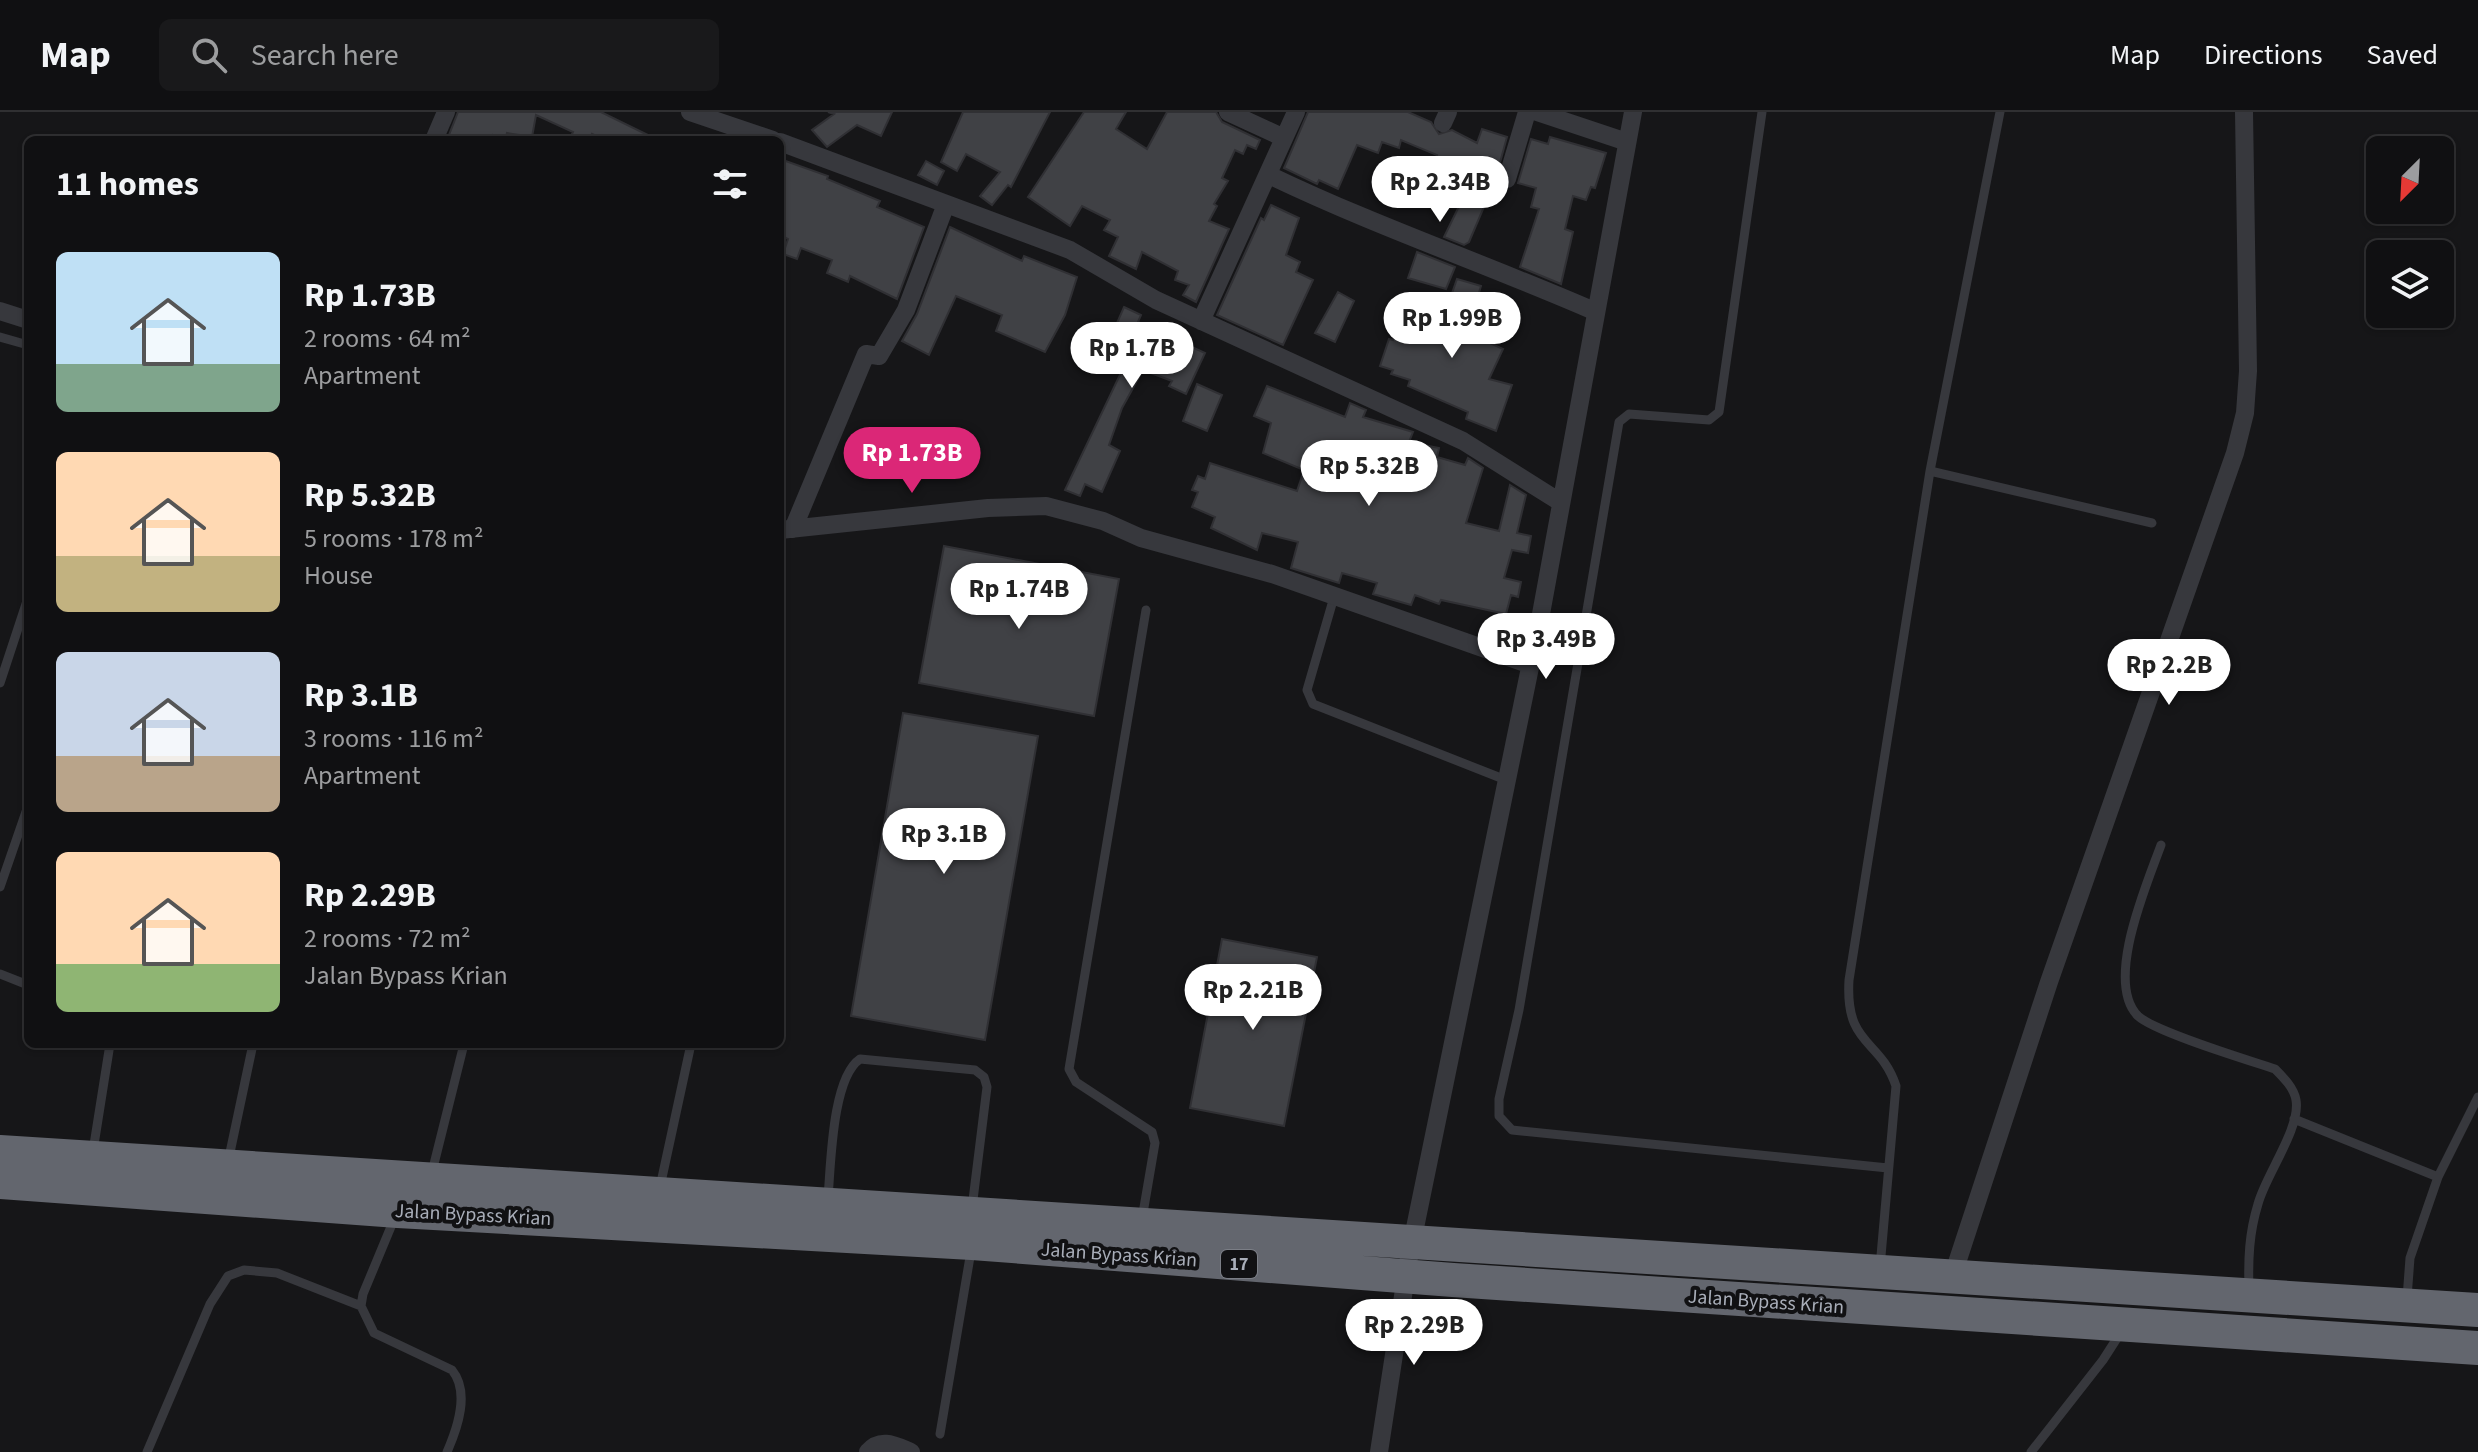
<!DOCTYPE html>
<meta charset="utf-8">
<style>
body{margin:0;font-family:"Source Sans 3",sans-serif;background:#19191b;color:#f1f3f6;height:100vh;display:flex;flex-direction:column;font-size:30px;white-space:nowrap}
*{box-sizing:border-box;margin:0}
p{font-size:26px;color:#9c9d9f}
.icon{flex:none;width:44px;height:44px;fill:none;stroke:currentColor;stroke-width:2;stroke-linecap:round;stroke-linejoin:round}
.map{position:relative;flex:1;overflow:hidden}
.sheet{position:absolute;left:24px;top:24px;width:760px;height:912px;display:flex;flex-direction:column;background:#101012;border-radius:12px;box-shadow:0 2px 6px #0004,0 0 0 2px #303032}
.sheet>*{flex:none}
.needle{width:52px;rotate:204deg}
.tools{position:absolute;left:2366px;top:24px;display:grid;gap:16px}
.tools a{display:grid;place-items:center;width:88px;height:88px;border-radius:12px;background:#101012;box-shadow:0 2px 6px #0004,0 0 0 2px #303032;font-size:40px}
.price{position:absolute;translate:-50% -68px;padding:0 18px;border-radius:28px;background:#fff;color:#222;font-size:26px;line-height:52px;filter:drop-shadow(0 2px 4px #0008)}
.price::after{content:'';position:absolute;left:50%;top:48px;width:24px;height:18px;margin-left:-12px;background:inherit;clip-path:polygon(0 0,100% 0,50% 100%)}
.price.on{background:#db2777;color:#fff}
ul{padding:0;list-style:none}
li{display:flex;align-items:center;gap:24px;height:200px;padding:0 32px}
li span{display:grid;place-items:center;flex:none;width:224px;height:160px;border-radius:12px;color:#555}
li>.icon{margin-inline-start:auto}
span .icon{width:96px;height:96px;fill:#fffc;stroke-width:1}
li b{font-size:34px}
h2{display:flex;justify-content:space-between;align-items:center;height:96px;padding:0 32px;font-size:34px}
header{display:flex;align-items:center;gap:48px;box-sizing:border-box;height:112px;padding:0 40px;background:#101012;border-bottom:2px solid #303032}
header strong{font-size:38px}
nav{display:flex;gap:44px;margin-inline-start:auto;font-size:28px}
.search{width:560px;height:72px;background:#19191b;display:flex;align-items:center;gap:20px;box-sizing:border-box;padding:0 28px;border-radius:12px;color:#9c9d9f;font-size:30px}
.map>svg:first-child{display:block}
.building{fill:#404145;stroke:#303034;stroke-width:2}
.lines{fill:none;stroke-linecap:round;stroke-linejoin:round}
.lane{stroke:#37383d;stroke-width:9}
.street{stroke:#37383d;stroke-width:18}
.highway{stroke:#63666e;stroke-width:34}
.labels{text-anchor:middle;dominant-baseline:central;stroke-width:8;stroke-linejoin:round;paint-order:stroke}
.shield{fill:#111113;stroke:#7b7e86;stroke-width:2}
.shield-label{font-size:18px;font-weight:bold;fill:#a8adb8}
.street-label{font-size:20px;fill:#a8adb8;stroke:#111113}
</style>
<header>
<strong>Map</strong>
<div class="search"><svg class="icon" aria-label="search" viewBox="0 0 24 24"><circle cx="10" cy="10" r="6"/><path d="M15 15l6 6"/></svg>Search here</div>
<nav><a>Map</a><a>Directions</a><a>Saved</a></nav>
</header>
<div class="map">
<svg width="2478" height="1340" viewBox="0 0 2478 1340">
<rect width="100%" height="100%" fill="#161618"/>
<path class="building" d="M458,0H601L658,28H605L592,22L590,28H569L573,20L536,3L532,25L507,21L506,26L493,23L492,28L470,25L468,28H447Z
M828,0H892L881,24L857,13L827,35L812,18L834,2Z
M963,0H1050L1011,75L1008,73L992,93L980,84L1000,60L966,42L957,59L941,50Z
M1084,0H1126L1116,17L1147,37L1167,0H1216L1222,10L1260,28L1256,37L1247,33L1243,42L1235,38L1222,66L1228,69L1214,92L1217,94L1209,109L1229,117L1196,190L1183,183L1189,173L1175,168L1178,159L1142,140L1136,157L1109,144L1118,125L1104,118L1110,108L1082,94L1070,114L1028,85Z
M1308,0H1408L1431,10L1439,22L1452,18L1477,31L1482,17L1507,25L1495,69L1469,130L1464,133L1444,125L1465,82L1428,67L1437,43L1401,28L1399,36L1382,30L1378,41L1357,33L1338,77L1319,68L1317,72L1284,56Z
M1550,25L1606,41L1595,76L1591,75L1586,88L1573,84L1565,117L1573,120L1561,172L1520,155L1539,97L1531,95L1536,76L1518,71L1531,27L1548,32Z
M780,47L828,64L827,67L880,89L877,95L924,115L897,187L850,164L848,170L827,161L832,148L801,136L797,147L783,142L788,127L780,123Z
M926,49L944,59L937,73L918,63Z
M1271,93L1299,106L1286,143L1300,150L1296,160L1313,168L1283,233L1217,203L1261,106L1264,108Z
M950,115L1022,149L1024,144L1077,165L1065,203L1045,240L996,219L1002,203L956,184L929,243L902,229L917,202Z
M1417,140L1455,155L1446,177L1408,166Z
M1457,167L1481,174L1472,204L1484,208L1479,226L1503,237L1489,267L1512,273L1496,319L1466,307L1468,300L1408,274L1410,268L1391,262L1393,258L1380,254L1389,227L1393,228L1402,206L1438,221Z
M1338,180L1354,189L1335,230L1315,221Z
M1124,195L1141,203L1138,210L1205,241L1186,282L1169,274L1172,269L1143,258L1122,296L1109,333L1120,339L1102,380L1085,372L1080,384L1065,378L1128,246L1106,236Z
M1197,272L1222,283L1207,319L1183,309Z
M1267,274L1345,305L1350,291L1366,298L1363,305L1413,320L1409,330L1439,336L1437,345L1465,353L1468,346L1483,356L1466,411L1499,419L1510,373L1526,383L1517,421L1531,424L1528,441L1512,438L1504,466L1521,470L1518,485L1511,483L1506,502L1441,488L1439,492L1415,483L1411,493L1373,482L1377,471L1342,461L1339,471L1291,456L1298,430L1262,421L1257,438L1211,416L1215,405L1192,395L1198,380L1192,378L1198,364L1205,367L1210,351L1297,379L1304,358L1263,341L1271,311L1254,304Z
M944,434L1119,467L1094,604L919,571Z
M903,601L1038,624L985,928L851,904Z
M1222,827L1317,845L1284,1014L1190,996Z"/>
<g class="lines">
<path class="lane" d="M1762,0L1719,300L1709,308L1629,302L1619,310L1519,898L1499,987V1004L1512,1018L1888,1056
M0,225L28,233
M1930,359L2152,411
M1334,485L1307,578L1313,592L1506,668
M0,571L28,486
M2161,733C2147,772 2104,870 2138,904C2155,920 2248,948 2275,957C2284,966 2294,976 2296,988C2301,1016 2265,1064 2258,1092C2249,1121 2248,1148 2249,1178
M0,775L28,694
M0,862L28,873
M2294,1007L2438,1065L2410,1146L2407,1186
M93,1039L110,932
M228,1050L253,932
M432,1060L464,932
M2438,1065L2478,985
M660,1075L691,932
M828,1085C831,1052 832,966 860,947L975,958L984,965L987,975L972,1096
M395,1105L363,1182L361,1194L374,1221L452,1258C470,1280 458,1315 447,1340
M1142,1107L1155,1031L1152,1020L1076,970L1069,957L1146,498
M1880,1155L1896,974C1880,926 1845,935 1849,868L1930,359L2000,0
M940,1322L971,1139
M147,1340L210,1192L228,1164L244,1158L277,1161L361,1194
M2031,1340L2103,1248L2121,1220"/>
<path class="street" d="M690,0L773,28
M1228,0L1284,26
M1537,0L1627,30
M1443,11L1448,0
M434,28L446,0
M780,30L1070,138L1156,188L1463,329L1560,390
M1269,63C1375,114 1486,152 1594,199
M1507,67L1527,0
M0,199L28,208
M1201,209L1296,0
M793,417L866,242L879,244L906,198L946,92
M780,418L988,396L1046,394L1103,409L1141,426L1272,462L1528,552
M1952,1166L2049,870L2235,341L2245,301L2248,259L2244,0
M868,1340C881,1325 896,1334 911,1340
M1379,1340L1409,1145L1541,502L1633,0"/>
<path class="highway" d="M0,1040L2478,1198
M0,1070L398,1099L972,1131L1453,1168L2478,1236"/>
</g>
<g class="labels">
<rect class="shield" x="1221" y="1138" width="36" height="28" rx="6"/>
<g class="shield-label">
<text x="1239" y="1152">17</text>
</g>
<g class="street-label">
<text transform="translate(473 1103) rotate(3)">Jalan Bypass Krian</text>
<text transform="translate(1119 1143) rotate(4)">Jalan Bypass Krian</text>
<text transform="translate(1766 1190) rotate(4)">Jalan Bypass Krian</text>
</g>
</g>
</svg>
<div class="tools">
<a><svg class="needle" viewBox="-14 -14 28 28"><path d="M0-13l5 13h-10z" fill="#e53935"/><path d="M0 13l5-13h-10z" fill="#9c9d9f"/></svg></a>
<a><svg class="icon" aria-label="layers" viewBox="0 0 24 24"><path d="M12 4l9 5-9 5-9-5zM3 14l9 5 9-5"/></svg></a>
</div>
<b class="price" style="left:1440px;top:112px">Rp 2.34B</b>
<b class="price" style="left:1452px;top:248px">Rp 1.99B</b>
<b class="price" style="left:1132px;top:278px">Rp 1.7B</b>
<b class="price on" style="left:912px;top:383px">Rp 1.73B</b>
<b class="price" style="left:1369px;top:396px">Rp 5.32B</b>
<b class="price" style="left:1019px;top:519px">Rp 1.74B</b>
<b class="price" style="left:1546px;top:569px">Rp 3.49B</b>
<b class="price" style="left:2169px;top:595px">Rp 2.2B</b>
<b class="price" style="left:944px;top:764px">Rp 3.1B</b>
<b class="price" style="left:1253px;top:920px">Rp 2.21B</b>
<b class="price" style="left:1414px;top:1255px">Rp 2.29B</b>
<section class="sheet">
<h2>11 homes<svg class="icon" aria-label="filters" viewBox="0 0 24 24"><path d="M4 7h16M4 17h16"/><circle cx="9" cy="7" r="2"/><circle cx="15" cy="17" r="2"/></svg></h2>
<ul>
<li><span style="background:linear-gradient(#bfe0f5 70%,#7fa58c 0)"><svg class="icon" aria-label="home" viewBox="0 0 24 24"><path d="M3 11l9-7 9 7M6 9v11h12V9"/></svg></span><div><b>Rp 1.73B</b><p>2 rooms · 64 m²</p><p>Apartment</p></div></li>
<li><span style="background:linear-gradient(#ffd9b3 65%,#c2b280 0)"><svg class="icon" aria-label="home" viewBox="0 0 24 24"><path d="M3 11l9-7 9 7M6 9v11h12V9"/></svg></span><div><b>Rp 5.32B</b><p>5 rooms · 178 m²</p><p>House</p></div></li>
<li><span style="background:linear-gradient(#c9d6e8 65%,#b9a48a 0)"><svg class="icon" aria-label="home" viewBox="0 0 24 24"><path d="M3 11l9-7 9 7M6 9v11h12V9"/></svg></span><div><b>Rp 3.1B</b><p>3 rooms · 116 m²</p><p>Apartment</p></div></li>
<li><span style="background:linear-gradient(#ffd9b3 70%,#8fb573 0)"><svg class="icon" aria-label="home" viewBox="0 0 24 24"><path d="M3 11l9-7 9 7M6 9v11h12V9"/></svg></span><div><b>Rp 2.29B</b><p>2 rooms · 72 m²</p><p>Jalan Bypass Krian</p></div></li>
</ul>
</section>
</div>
